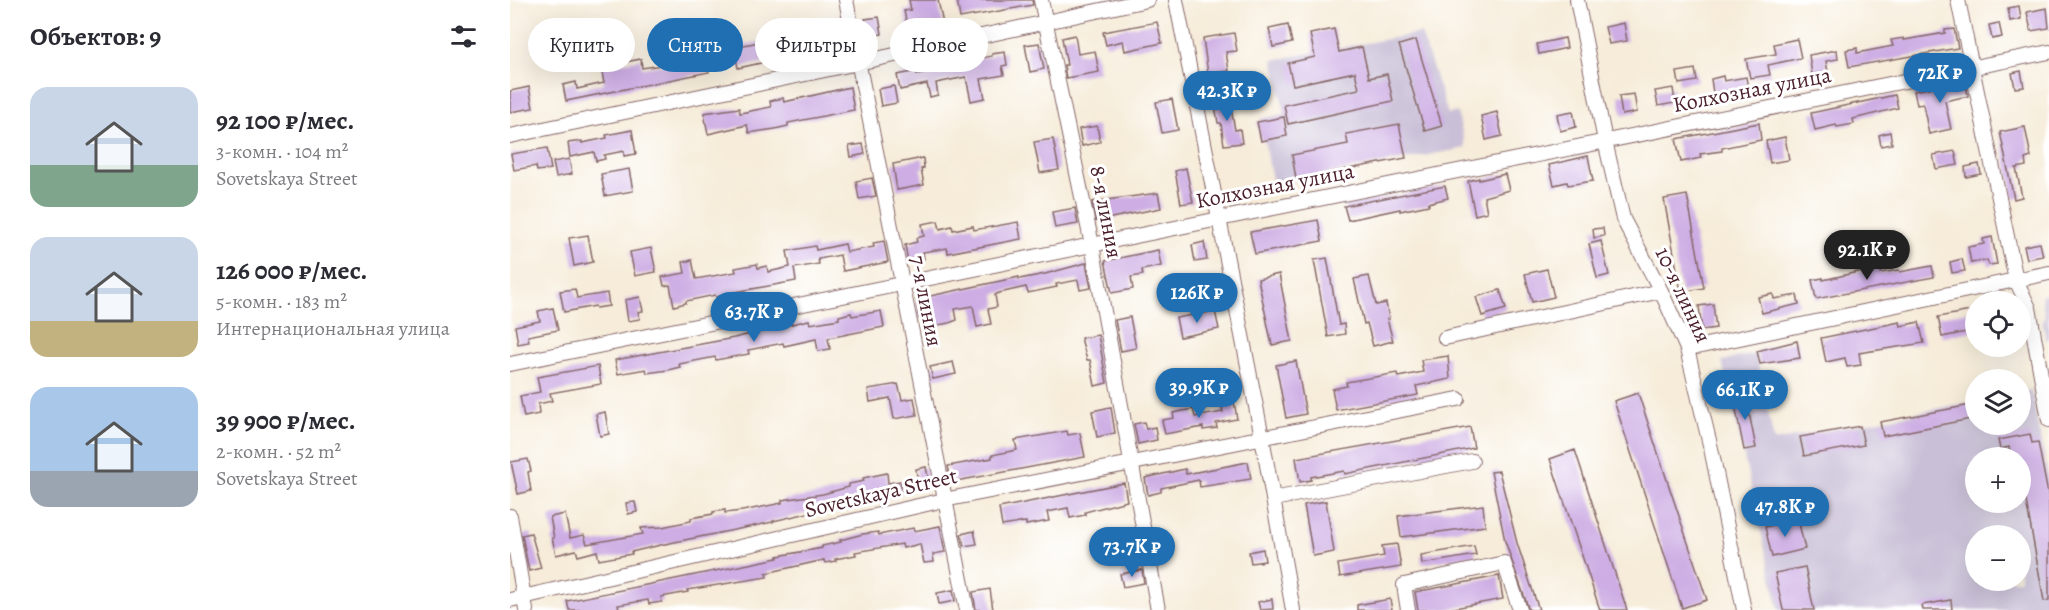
<!DOCTYPE html>
<html lang="ru">
<meta charset="utf-8">
<style>
body{margin:0;font-family:Alegreya,serif;background:#f7f7f7;color:#2b2b33;height:100vh;display:flex;flex-direction:column;font-size:22px;white-space:nowrap}
*{box-sizing:border-box;margin:0}
p{font-size:20px;color:#7c7c81}
.icon{flex:none;width:33px;height:33px;fill:none;stroke:currentColor;stroke-width:2;stroke-linecap:round;stroke-linejoin:round}
.map{position:relative;flex:1;overflow:hidden}
.details{display:flex;flex-direction:column;background:#fff;width:510px}
.details>*{flex:none}
.guide{position:absolute;left:18px;top:18px;width:570px;height:54px;display:flex;gap:12px}
.tools{position:absolute;left:1455px;top:291px;display:grid;gap:12px}
.tools a{display:grid;place-items:center;width:66px;height:66px;border-radius:50%;background:#fff;box-shadow:0 6px 24px #0002;font-size:30px}
.price{position:absolute;translate:-50% -51px;padding:0 14px;border-radius:21px;background:#1f6fb2;color:#fff;font-size:20px;line-height:39px;filter:drop-shadow(0 2px 3px #0008)}
.price::after{content:'';position:absolute;left:50%;top:36px;width:18px;height:14px;margin-left:-9px;background:inherit;clip-path:polygon(0 0,100% 0,50% 100%)}
.price.current{background:#222;color:#fff}
ul{padding:0;list-style:none}
li{display:flex;align-items:center;gap:18px;height:150px;padding:0 30px}
li span{display:grid;place-items:center;flex:none;width:168px;height:120px;border-radius:18px;color:#555}
li>.icon{margin-inline-start:auto}
span .icon{width:72px;height:72px;fill:#fffc;stroke-width:1}
li b{font-size:26px}
h2{display:flex;justify-content:space-between;align-items:center;height:72px;padding:0 30px;font-size:26px}
.chip{padding:0 21px;border-radius:27px;background:#fff;box-shadow:0 6px 24px #0002;font-size:21px;line-height:54px}
.chip.current{background:#1f6fb2;color:#fff}
main{display:flex;flex:1;min-height:0}
.map>svg:first-child{display:block}
.industrial{fill:#c9bfd7;fill-rule:evenodd}
.building{fill:#cdade4}
.lines{fill:none;stroke-linecap:round;stroke-linejoin:round}
.minor-casing{stroke:#866768;stroke-width:16}
.minor{stroke:#fff;stroke-width:14}
.labels{text-anchor:middle;dominant-baseline:central;stroke-width:6;stroke-linejoin:round;paint-order:stroke}
.street-label{font-size:22px;fill:#4a1f2b;stroke:#fff}
</style>
<main>
<section class="details">
<h2>Объектов: 9<svg class="icon" aria-label="filters" viewBox="0 0 24 24"><path d="M4 7h16M4 17h16"/><circle cx="9" cy="7" r="2"/><circle cx="15" cy="17" r="2"/></svg></h2>
<ul>
<li><span style="background:linear-gradient(#c9d6e8 65%,#7fa58c 0)"><svg class="icon" aria-label="home" viewBox="0 0 24 24"><path d="M3 11l9-7 9 7M6 9v11h12V9"/></svg></span><div><b>92 100 ₽/мес.</b><p>3-комн. · 104 m²</p><p>Sovetskaya Street</p></div></li>
<li><span style="background:linear-gradient(#c9d6e8 70%,#c2b280 0)"><svg class="icon" aria-label="home" viewBox="0 0 24 24"><path d="M3 11l9-7 9 7M6 9v11h12V9"/></svg></span><div><b>126 000 ₽/мес.</b><p>5-комн. · 183 m²</p><p>Интернациональная улица</p></div></li>
<li><span style="background:linear-gradient(#a9c7e8 70%,#9aa5b1 0)"><svg class="icon" aria-label="home" viewBox="0 0 24 24"><path d="M3 11l9-7 9 7M6 9v11h12V9"/></svg></span><div><b>39 900 ₽/мес.</b><p>2-комн. · 52 m²</p><p>Sovetskaya Street</p></div></li>
</ul>
</section>
<div class="map">
<svg width="1539" height="610" viewBox="0 0 1539 610">
<rect width="100%" height="100%" fill="#fff"/>
<filter id="ink" filterUnits="userSpaceOnUse"><feTurbulence type="fractalNoise" baseFrequency=".0167" numOctaves="2"/><feDisplacementMap in="SourceGraphic" scale="12" xChannelSelector="R" yChannelSelector="G"/><feConvolveMatrix kernelMatrix="1 2 1 2 8 2 1 2 1" color-interpolation-filters="sRGB"/></filter>
<filter id="wash" filterUnits="userSpaceOnUse"><feTurbulence type="fractalNoise" baseFrequency=".008" numOctaves="4" result="noise"/><feDisplacementMap in="SourceGraphic" scale="24" xChannelSelector="R" yChannelSelector="G"/><feGaussianBlur stdDeviation="1.35" result="paint"/><feColorMatrix in="noise" values="0 0 0 0 0 0 0 0 0 0 0 0 0 0 0 0 0 1.4 0 .05"/><feComposite in="paint" operator="in"/></filter>
<g filter="url(#wash)">
<rect width="100%" height="100%" fill="#f6ecd9"/>
<path class="industrial" d="M911,33L938,114L947,112L956,148L763,184L750,119L775,114L763,60Z
M1539,293V339L1536,340L1532,319L1535,318L1531,295Z
M1246,354L1264,441L1465,401L1466,424H1510L1511,392L1521,390L1539,483V610H1269L1212,361ZM1466,458H1510V502H1466ZM1466,536H1510V580H1466Z"/>
<g id="blocks">
<path class="building" d="M399,0H428L433,24L398,30L394,11L401,10Z
M447,0H522L523,5L450,18Z
M1509,6L1511,19L1500,21L1498,8Z
M1537,8L1539,28L1521,31L1517,12Z
M369,17L372,34L358,37L355,19Z
M647,22L652,43L615,51L613,41L596,45L593,32Z
M1114,23L1117,41L1099,44L1095,27Z
M1489,23L1492,37L1482,39L1479,25Z
M778,25L782,43L763,47L759,29Z
M268,28L274,58L228,68L224,47L254,41L252,31Z
M824,29L829,52L852,47L859,78L877,74L883,101L778,124L774,105L849,89L845,72L783,85L778,63L805,57L800,34Z
M1444,29L1448,48L1339,67L1336,50L1347,48V53L1383,46L1381,40L1394,38V40L1435,33V30Z
M724,33L727,51L716,52L719,71L698,74L693,38Z
M565,35L568,54L585,51L589,72L556,78L554,65H557L552,38Z
M306,38L308,49L295,52L293,41Z
M1055,38L1057,48L1029,54L1027,44Z
M1287,39L1291,58L1258,65L1260,75L1240,78L1236,59L1266,54L1264,44Z
M906,40L932,126L915,131L889,45Z
M529,43L534,69L520,72L515,45Z
M190,48L192,60H197L199,72L56,101L53,85L66,82L67,89L94,83L88,51L97,49L100,65L131,59L132,68L179,61L177,51Z
M1327,50L1328,59L1316,61L1318,72L1302,74L1299,55Z
M495,52L497,65L492,66L494,75L471,79L475,98L461,101L456,77L426,83L428,95L420,97L417,84L390,90L387,75L407,71V74L433,69L432,66L482,56V54Z
M1185,69L1187,81L1169,84L1167,72Z
M1511,71L1514,87L1505,88L1502,73Z
M1213,76L1214,81L1236,77L1238,88L1203,93L1201,79Z
M1455,80L1458,96L1435,101L1441,129L1419,134L1413,104L1407,105L1404,91Z
M384,86L387,103L371,106L368,89Z
M19,87L23,108L0,112V91Z
M340,87L344,110L278,123V126L265,129L239,133L237,125L198,134L194,113L229,108L230,113L261,107L260,101L273,98L274,102Z
M1163,88L1165,103L1148,106L1145,91Z
M1124,94L1127,112L1112,115L1109,96Z
M1385,95L1388,108L1343,119L1344,124L1327,127L1326,125L1305,130L1301,113Z
M719,97L725,130L730,129L732,143L714,145L711,123H708L704,100Z
M662,99L668,130L652,133L646,102Z
M1063,111L1066,127L1050,131L1047,114Z
M987,112L992,136L976,140L971,116Z
M774,117L777,136L751,141L747,122Z
M1249,123L1251,140L1212,148V151L1190,154L1191,158L1171,162L1166,139Z
M889,124L896,158L786,179L782,155L838,144L836,134Z
M587,126L590,142L572,146L569,129Z
M1515,127L1521,157L1515,159L1516,166L1506,168L1512,197L1504,199L1490,132Z
M122,130L126,154L114,156V151L94,155L95,159L86,161L84,152L60,157L58,143L72,141V143L97,138L96,135Z
M1380,132L1382,144L1371,146L1369,135Z
M1275,137L1279,160L1260,163L1256,141Z
M543,139L549,170L530,173L524,142Z
M353,144L355,154L341,157L339,146Z
M37,148L41,169L27,171L26,166L4,170L1,154Z
M1445,151L1448,165L1426,169L1423,155Z
M1078,156L1083,181L1058,185L1057,182L1044,185L1039,165Z
M413,158L414,168L411,169L414,185L387,190L383,164Z
M59,159L62,174L46,177L43,162Z
M1469,164L1471,174L1456,177L1455,167Z
M676,168L683,202L671,204L665,171Z
M119,169L123,191L95,196L91,174Z
M995,174L999,190L974,197L977,212L965,215L958,181L969,178V180Z
M362,178L366,196L349,199L346,181Z
M935,186L938,198L918,203L919,205L890,211V209L838,220L834,206Z
M648,193L651,208L586,221L582,202Z
M1177,195L1194,288L1171,292L1154,199Z
M565,208L568,224L545,228L542,212Z
M808,220L812,241L745,254L740,232Z
M428,221L430,229L442,226L443,230L463,226L464,230L508,222L511,239L438,253L437,248L413,252L414,259L398,262L395,245L407,242L406,238L414,236L412,224Z
M1093,228L1094,236L1084,238L1083,229Z
M78,235L83,262L64,266L59,238Z
M1482,237L1487,264L1479,265L1477,260L1461,263L1458,247L1474,244L1473,239Z
M374,241L378,262L333,271L330,255L308,259L309,264L284,268L286,281L220,293V295L206,297L205,295L176,301V303L164,306L160,285L154,286L152,277L175,273L173,262L182,260L186,279L226,272L225,268L247,264L248,268L257,266L258,272L280,267L277,251L305,246L306,250L335,244L337,252L364,247L363,243Z
M1091,241L1099,275L1087,278L1079,244Z
M694,242L697,260L685,262L682,245Z
M1530,243L1533,256L1517,259L1514,246Z
M141,248L146,272L125,276L120,252Z
M648,250L651,266L632,270L633,275L621,277L623,289L602,293L595,261Z
M817,258L829,325L834,324L835,334L818,337L804,260Z
M1452,259L1455,271L1442,273L1440,262Z
M576,263L581,288L570,290L568,280L546,284L547,287L518,293L516,287L489,293L485,295L487,307L478,309L481,324L467,327L463,306L445,309L447,320L439,323L423,326L420,316L409,318L406,299L509,277V279L535,274Z
M1422,266L1424,277L1306,299L1302,280L1313,278V280L1370,267L1371,273L1389,270L1390,272Z
M1037,269L1044,297L1022,302L1015,274Z
M769,274L782,341L762,345L748,279Z
M859,276L866,305L876,303L879,319H877L883,341L863,346L857,323L854,324L844,279Z
M65,289L67,298L97,293L99,306L86,308L85,306L54,312L50,291Z
M990,290L996,309L972,316L966,297Z
M1263,294L1264,299L1287,295L1289,304L1252,313L1248,297Z
M130,297L133,311L128,312L130,319L118,321L115,300Z
M1203,304L1206,328L1192,330L1189,306Z
M43,308L48,330L18,336L19,342L8,344L5,326L30,321L28,311Z
M1466,310V330L1432,337L1428,317Z
M371,311L374,327L318,338L320,349L308,351L306,339L274,346L273,343L238,350L239,354L206,360L205,357L169,364L170,367L158,370L137,373L136,369L108,374L105,360L224,338L299,320L300,324L329,319V316L341,313L342,316Z
M705,311L709,329L670,337L666,318Z
M620,317L626,348L611,351L605,320Z
M1390,322L1391,326L1409,322L1414,343L1349,353L1351,365L1337,367L1335,358L1316,362L1311,338Z
M588,335L597,383L585,386L580,360H577L571,338Z
M1287,341L1290,358L1250,364L1247,351Z
M938,356L940,379L906,386L908,395L826,410L822,389L837,386L836,382L887,373L888,377L913,372L911,360Z
M786,361L796,414L776,418L766,365Z
M443,362L446,374L423,379L420,367Z
M88,366L91,384L40,393L42,401L28,404L29,414L14,417L10,396L30,392L27,377Z
M388,384L392,400L404,398L407,415L384,419L380,398L360,402L358,389Z
M1235,392L1246,448L1234,450L1223,395Z
M1128,393L1197,600L1172,608L1104,401Z
M724,401L727,419L706,423L707,428L693,430V427L655,434L652,420L664,418L663,413L683,409L685,417L713,412L711,403Z
M1466,404V418L1373,436L1370,422Z
M601,407L605,433L587,437L582,411Z
M95,412L99,434L90,436L86,414Z
M634,422L636,429L645,427L647,440L628,444L624,424Z
M1350,426L1354,445L1294,456L1290,437Z
M960,427L964,448L835,474L834,471L801,477V480L790,482L786,458Z
M557,431L558,435L570,433L575,457L441,482L438,466L482,458V455L507,450L505,440Z
M1520,434L1522,443L1528,442L1539,499V600L1534,601L1515,495L1510,496V458H1501L1499,447L1490,449L1488,440Z
M1065,450L1117,610H1090L1040,459Z
M18,459L21,471L18,472L21,491L8,494L1,462Z
M738,462L741,479L690,487L689,480L651,488V492L638,495L635,478L675,469L676,474Z
M416,467L420,487L409,489L406,469Z
M989,471L1007,543L1029,610H1019L995,541L981,472Z
M377,473L378,483L390,481L392,493L381,495V497L328,506L263,521V522L155,544L121,552L122,554L89,560L87,551L68,556L66,550L46,555L42,538H44L40,517L55,514L60,538L74,535L77,544L133,534L131,528L152,527L181,521V518L203,514V512L215,510V513L232,511L272,503V500L313,494L339,487V484L354,481L353,478Z
M614,483L617,501L575,512V515L560,518L558,508L537,512L539,521L516,525V522L492,526L489,508Z
M816,501L824,552L803,556L794,505Z
M125,502L127,512L118,514L116,503Z
M973,505L975,526L891,537L888,516Z
M1288,519L1295,549L1262,557L1255,527Z
M430,526L435,552L423,554L424,562L414,563L410,544L393,548L392,544L345,552L346,555L325,559L326,561L315,563L314,560L256,573L257,577L177,590L178,592L151,597L152,602L139,604L138,600L108,605L109,610H59L57,601L268,558V556L312,548V546L331,542L330,540L353,534L368,532L369,535L403,528L404,531Z
M464,531L467,544L454,546L451,534Z
M21,533L31,568L19,571L12,535Z
M887,544L891,567L830,577L828,564L874,556L872,546Z
M964,546L966,555L912,564L911,555Z
M753,549L755,561L741,563L739,552Z
M1295,567L1304,610H1273L1265,573Z
M632,570L634,583L613,587L610,574Z
M989,576L993,599L934,610H908L905,592Z
M480,589L483,610H466L463,592Z
M443,590L445,601L429,604L427,593Z
M762,599L763,609L750,610L748,602Z
M880,599L882,610H847V605Z
M1441,600L1442,610H1413L1412,605Z"/>
</g>
</g>
<g filter="url(#ink)">
<use href="#blocks" fill-opacity="0" stroke="#866768" stroke-width="1.5"/>
<g class="lines">
<defs>
<path id="minor" d="M336,0L457,610
M531,0L582,245L648,610
M666,0L752,437L783,610
M1067,0L1095,141L1113,219L1151,291L1177,349L1202,453L1234,610
M1448,0L1506,280L1519,308L1539,420
M0,136L348,63L637,0
M935,338L1151,291
M1177,349L1539,273
M0,364L709,219L1539,52
M763,499L962,461
M0,516L16,610
M0,600L434,500L948,399
M898,610L894,585L994,563L1010,610"/>
</defs>
<use href="#minor" class="minor-casing"/>
<use href="#minor" class="minor"/>
</g>
</g>
<g class="labels">
<g class="street-label">
<text transform="translate(1242 90) rotate(-11)">Колхозная улица</text>
<text transform="translate(765 186) rotate(-11)">Колхозная улица</text>
<text transform="translate(596 212) rotate(79)">8-я линия</text>
<text transform="translate(1173 295) rotate(65)">10-я линия</text>
<text transform="translate(416 301) rotate(79)">7-я линия</text>
<text transform="translate(371 493) rotate(-13)">Sovetskaya Street</text>
</g>
</g>
</svg>
<div class="tools">
<a><svg class="icon" aria-label="locate" viewBox="0 0 24 24"><circle cx="12" cy="12" r="6"/><path d="M12 2v4M12 18v4M2 12h4M18 12h4"/></svg></a>
<a><svg class="icon" aria-label="layers" viewBox="0 0 24 24"><path d="M12 4l9 5-9 5-9-5zM3 14l9 5 9-5"/></svg></a>
<a>+</a>
<a>−</a>
</div>
<b class="price" style="left:1430px;top:104px">72K ₽</b>
<b class="price" style="left:717px;top:122px">42.3K ₽</b>
<b class="price current" style="left:1357px;top:281px">92.1K ₽</b>
<b class="price" style="left:687px;top:324px">126K ₽</b>
<b class="price" style="left:244px;top:343px">63.7K ₽</b>
<b class="price" style="left:689px;top:419px">39.9K ₽</b>
<b class="price" style="left:1235px;top:421px">66.1K ₽</b>
<b class="price" style="left:1275px;top:538px">47.8K ₽</b>
<b class="price" style="left:622px;top:578px">73.7K ₽</b>
<div class="guide">
<a class="chip">Купить</a>
<a class="chip current">Снять</a>
<a class="chip">Фильтры</a>
<a class="chip">Новое</a>
</div>
</div>
</main>
